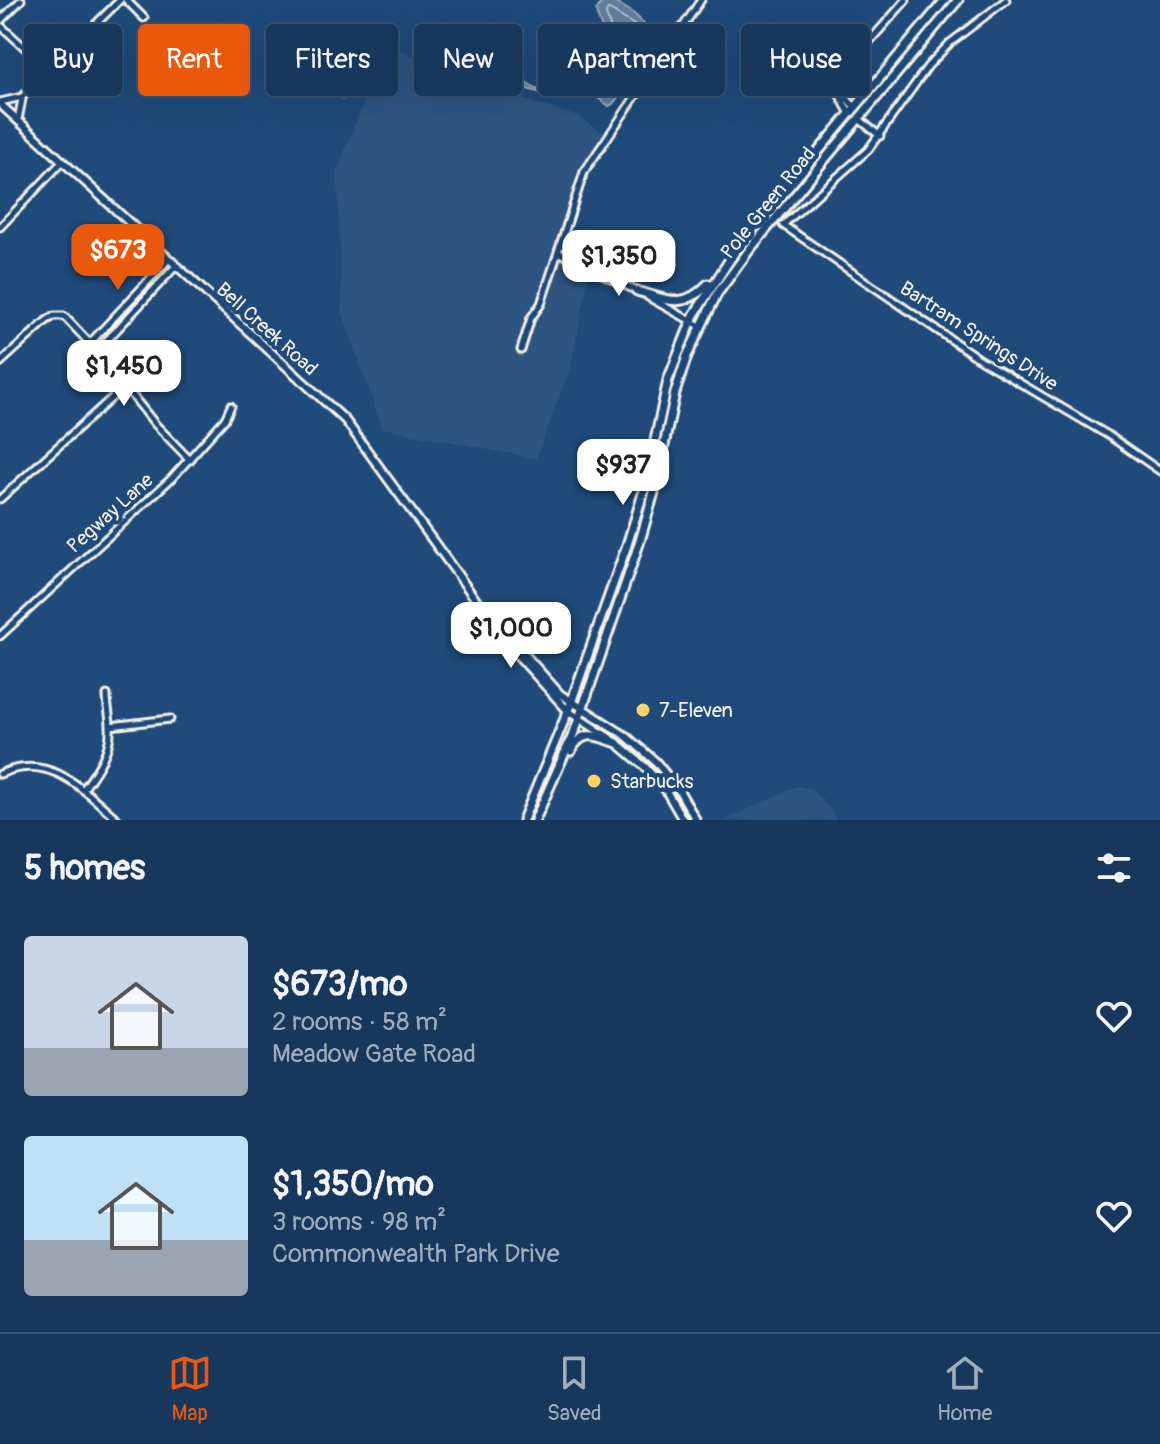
<!DOCTYPE html>
<meta charset="utf-8">
<style>
body{margin:0;font-family:Pangolin,sans-serif;background:#244365;color:#f1f3f6;height:100vh;display:flex;flex-direction:column;font-size:30px;white-space:nowrap}
*{box-sizing:border-box;margin:0}
p{font-size:26px;color:#9eacbb}
.icon{flex:none;width:44px;height:44px;fill:none;stroke:currentColor;stroke-width:2;stroke-linecap:round;stroke-linejoin:round}
.map{position:relative;height:820px;overflow:hidden}
.panel{display:flex;flex-direction:column;background:#17385c;flex:1}
.panel>*{flex:none}
.banner{position:absolute;left:24px;top:24px;width:1112px;height:72px;display:flex;gap:16px}
.price{position:absolute;translate:-50% -68px;padding:0 18px;border-radius:16px;background:#fff;color:#222;font-size:26px;line-height:52px;filter:drop-shadow(0 2px 4px #0008)}
.price::after{content:'';position:absolute;left:50%;top:48px;width:24px;height:18px;margin-left:-12px;background:inherit;clip-path:polygon(0 0,100% 0,50% 100%)}
.price.on{background:#ea580c;color:#fff}
ul{padding:0;list-style:none}
li{display:flex;align-items:center;gap:24px;height:200px;padding:0 24px}
li span{display:grid;place-items:center;flex:none;width:224px;height:160px;border-radius:8px;color:#555}
li>.icon{margin-inline-start:auto}
span .icon{width:96px;height:96px;fill:#fffc;stroke-width:1}
li b{font-size:34px}
h2{display:flex;justify-content:space-between;align-items:center;height:96px;padding:0 24px;font-size:34px}
.tag{padding:0 28px;border-radius:8px;background:#17385c;box-shadow:0 8px 32px #0002,0 0 0 2px #365272;font-size:28px;line-height:72px}
.tag.on{background:#ea580c;color:#fff}
.tab-bar{display:flex;justify-content:space-around;align-items:center;height:112px;border-top:2px solid #365272;background:#17385c;font-size:22px;color:#9eacbb}
.tab-bar a{display:grid;justify-items:center;gap:4px}
.tab-bar .on{color:#ea580c}
.map>svg:first-child{display:block}
.built{fill:#2d5581}
.water{fill:#627e9d;stroke:#9cacbb;stroke-width:2}
.lines{fill:none;stroke-linecap:round;stroke-linejoin:round}
.shore{stroke:#bac3ca;stroke-width:2}
.minor-casing{stroke:#f4f1e8;stroke-width:11}
.tertiary-casing{stroke:#f4f1e8;stroke-width:12}
.secondary-casing{stroke:#f4f1e8;stroke-width:13}
.minor{stroke:#1f4a7a;stroke-width:5}
.tertiary{stroke:#1f4a7a;stroke-width:6}
.secondary{stroke:#1f4a7a;stroke-width:7}
.poi-dot{fill:#ffd166;stroke:#1f4a7a;stroke-width:3}
.labels{text-anchor:middle;dominant-baseline:central;stroke-width:8;stroke-linejoin:round;paint-order:stroke}
.street-label{font-size:20px;fill:#f4f1e8;stroke:#1f4a7a}
.poi-label{font-size:20px;fill:#f4f1e8;stroke:#1f4a7a;text-anchor:start}
</style>
<div class="map">
<svg width="1160" height="820" viewBox="0 0 1160 820">
<rect width="100%" height="100%" fill="#1f4a7a"/>
<filter id="ink" filterUnits="userSpaceOnUse"><feTurbulence type="fractalNoise" baseFrequency=".0125" numOctaves="2"/><feDisplacementMap in="SourceGraphic" scale="16" xChannelSelector="R" yChannelSelector="G"/><feConvolveMatrix kernelMatrix="1 2 1 2 8 2 1 2 1" color-interpolation-filters="sRGB"/></filter>
<g filter="url(#ink)">
<path class="built" d="M387,43L452,77L577,116L614,139L590,171L567,243L593,256L571,366L536,459L382,428L342,312L337,170Z
M800,786L810,789L822,799L837,820H726L794,787Z"/>
<path class="water" d="M602,0C618,0 636,14 646,26L644,39L619,42L605,37L596,12Z
M315,51L335,61L351,74L343,99L318,83L313,53Z
M491,66H498L545,94L476,75Z
M581,82L620,85L625,88L613,104L609,106L581,86Z"/>
<g class="lines">
<path class="shore" d="M608,9L636,26V32H612L606,14Z"/>
<defs>
<path id="minor" d="M126,0L144,18
M1006,0L950,43L928,66L868,150L783,225L981,360L1108,435L1160,471
M0,21L21,0
M0,25L49,70
M846,74C839,88 844,97 855,107
M0,102L22,97L120,0
M850,114L838,92V83L846,68L906,0
M859,119L880,136
M18,120L22,99
M0,227L62,162
M558,252L639,292
M648,297L700,326
M90,343L168,260
M521,350L531,318L541,304L584,172L701,0
M97,351L175,267
M0,363L46,321L54,316H64L97,351L155,424L190,460
M0,499L125,386
M0,636L172,478L225,419L231,406
M110,726L170,719
M0,774C50,751 83,790 118,820
M83,790C96,772 112,750 110,726C110,716 107,706 107,695"/>
<path id="tertiary" d="M0,104L345,420L511,648L568,711L617,743L645,767L665,789L683,820
M486,611L560,694L626,736L656,762L680,792L696,820"/>
<path id="secondary" d="M637,291C668,300 683,310 708,284
M571,751C582,728 597,736 617,743
M523,820L568,711L627,545L645,487L668,380L694,315L736,250L945,0
M535,820L575,730L640,541L655,489L675,393L687,356L717,294L750,249L958,0"/>
</defs>
<use href="#minor" class="minor-casing"/>
<use href="#tertiary" class="tertiary-casing"/>
<use href="#secondary" class="secondary-casing"/>
<use href="#minor" class="minor"/>
<use href="#tertiary" class="tertiary"/>
<use href="#secondary" class="secondary"/>
</g>
</g>
<g class="poi-dot">
<circle cx="643" cy="710" r="8"/>
<circle cx="594" cy="781" r="8"/>
</g>
<g class="labels">
<g class="street-label">
<text transform="translate(768 203) rotate(-51)">Pole Green Road</text>
<text transform="translate(267 329) rotate(42)">Bell Creek Road</text>
<text transform="translate(979 336) rotate(33)">Bartram Springs Drive</text>
<text transform="translate(110 513) rotate(-42)">Pegway Lane</text>
</g>
<g class="poi-label">
<text x="659" y="710">7-Eleven</text>
<text x="610" y="781">Starbucks</text>
</g>
</g>
</svg>
<b class="price on" style="left:118px;top:292px">$673</b>
<b class="price" style="left:619px;top:298px">$1,350</b>
<b class="price" style="left:124px;top:408px">$1,450</b>
<b class="price" style="left:623px;top:507px">$937</b>
<b class="price" style="left:511px;top:670px">$1,000</b>
<div class="banner">
<a class="tag">Buy</a>
<a class="tag on">Rent</a>
<a class="tag">Filters</a>
<a class="tag">New</a>
<a class="tag">Apartment</a>
<a class="tag">House</a>
</div>
</div>
<section class="panel">
<h2>5 homes<svg class="icon" aria-label="filters" viewBox="0 0 24 24"><path d="M4 7h16M4 17h16"/><circle cx="9" cy="7" r="2"/><circle cx="15" cy="17" r="2"/></svg></h2>
<ul>
<li><span style="background:linear-gradient(#c9d6e8 70%,#9aa5b1 0)"><svg class="icon" aria-label="home" viewBox="0 0 24 24"><path d="M3 11l9-7 9 7M6 9v11h12V9"/></svg></span><div><b>$673/mo</b><p>2 rooms · 58 m²</p><p>Meadow Gate Road</p></div><svg class="icon" aria-label="heart" viewBox="0 0 24 24"><path d="M12 20l-8-8c-3-5 5-10 8-4 3-6 11-1 8 4z"/></svg></li>
<li><span style="background:linear-gradient(#bfe0f5 65%,#9aa5b1 0)"><svg class="icon" aria-label="home" viewBox="0 0 24 24"><path d="M3 11l9-7 9 7M6 9v11h12V9"/></svg></span><div><b>$1,350/mo</b><p>3 rooms · 98 m²</p><p>Commonwealth Park Drive</p></div><svg class="icon" aria-label="heart" viewBox="0 0 24 24"><path d="M12 20l-8-8c-3-5 5-10 8-4 3-6 11-1 8 4z"/></svg></li>
</ul>
</section>
<nav class="tab-bar">
<a class="on"><svg class="icon" aria-label="map" viewBox="0 0 24 24"><path d="M3 6l6-2 6 2 6-2v14l-6 2-6-2-6 2zM9 4v14M15 6v14"/></svg>Map</a>
<a><svg class="icon" aria-label="saved" viewBox="0 0 24 24"><path d="M7 4h10v16l-5-4-5 4z"/></svg>Saved</a>
<a><svg class="icon" aria-label="home" viewBox="0 0 24 24"><path d="M3 11l9-7 9 7M6 9v11h12V9"/></svg>Home</a>
</nav>
